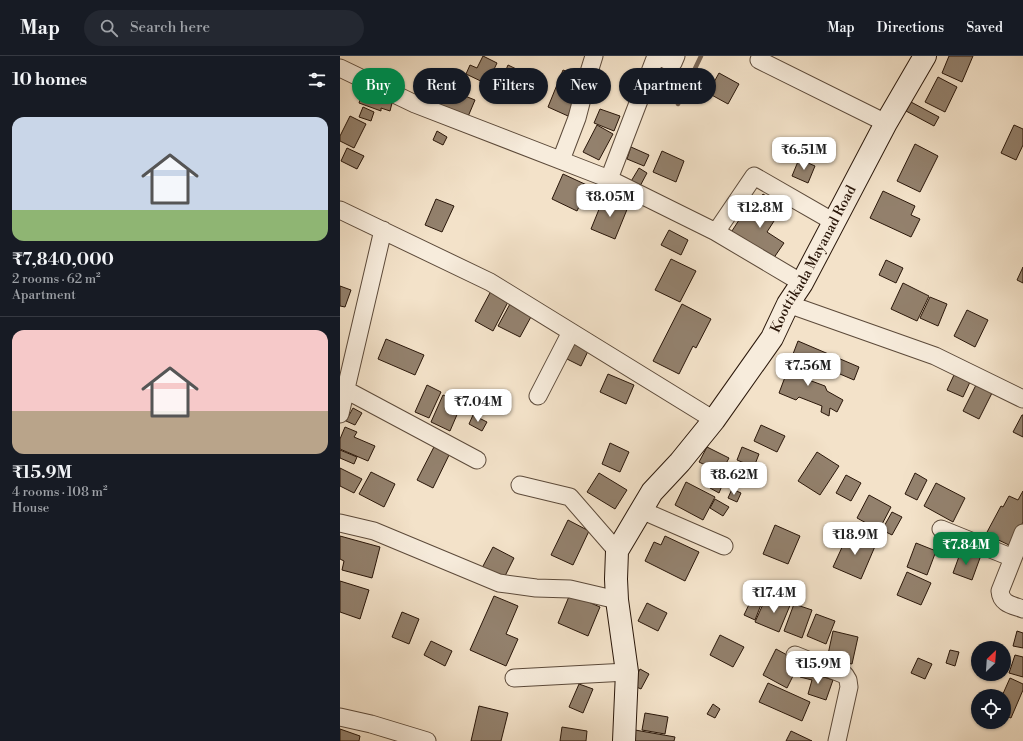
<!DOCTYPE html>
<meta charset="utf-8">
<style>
body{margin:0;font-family:"Libre Bodoni",serif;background:#242831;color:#f1f3f6;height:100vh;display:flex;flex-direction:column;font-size:15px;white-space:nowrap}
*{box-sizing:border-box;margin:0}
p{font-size:13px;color:#9ea1a6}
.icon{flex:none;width:22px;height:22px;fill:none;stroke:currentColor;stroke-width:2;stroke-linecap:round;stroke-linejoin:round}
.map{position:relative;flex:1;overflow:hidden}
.sheet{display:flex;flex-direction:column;background:#171b24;width:340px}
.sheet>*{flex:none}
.guide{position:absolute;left:12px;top:12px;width:380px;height:36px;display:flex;gap:8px}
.needle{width:26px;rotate:25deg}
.tools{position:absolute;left:631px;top:585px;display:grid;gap:8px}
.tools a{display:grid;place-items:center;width:40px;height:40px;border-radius:50%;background:#171b24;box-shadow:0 1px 3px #0004;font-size:20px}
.price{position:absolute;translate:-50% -34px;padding:0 9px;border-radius:8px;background:#fff;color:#222;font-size:13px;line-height:26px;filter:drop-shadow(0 1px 2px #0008)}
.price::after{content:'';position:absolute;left:50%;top:24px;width:12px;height:9px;margin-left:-6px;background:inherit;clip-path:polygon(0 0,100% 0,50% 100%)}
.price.selected{background:#0b8043;color:#fff}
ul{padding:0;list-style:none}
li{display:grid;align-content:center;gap:8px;height:212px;padding:0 12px}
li+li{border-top:1px solid #363941}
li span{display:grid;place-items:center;height:124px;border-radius:12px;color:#555}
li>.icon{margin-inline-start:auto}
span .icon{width:72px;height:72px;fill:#fffc;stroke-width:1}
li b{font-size:17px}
h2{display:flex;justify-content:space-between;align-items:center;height:48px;padding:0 12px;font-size:17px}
.pill{padding:0 14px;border-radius:18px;background:#171b24;box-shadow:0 1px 3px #0004;font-size:14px;line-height:36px}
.pill.selected{background:#0b8043;color:#fff}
header{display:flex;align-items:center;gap:24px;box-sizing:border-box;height:56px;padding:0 20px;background:#171b24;border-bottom:1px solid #363941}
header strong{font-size:19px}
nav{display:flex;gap:22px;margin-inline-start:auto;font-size:14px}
.search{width:280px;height:36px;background:#242831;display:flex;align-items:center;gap:10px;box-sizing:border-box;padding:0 14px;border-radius:22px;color:#9ea1a6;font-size:15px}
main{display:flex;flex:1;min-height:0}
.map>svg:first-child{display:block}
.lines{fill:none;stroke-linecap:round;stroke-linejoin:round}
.stream{stroke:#7a6756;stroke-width:4.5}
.building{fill:#93816d;stroke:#2a170a}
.minor-casing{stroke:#5c4a3a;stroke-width:19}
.secondary-casing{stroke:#2a170a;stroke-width:24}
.minor{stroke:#f7ecdc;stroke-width:17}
.secondary{stroke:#f7ecdc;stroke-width:22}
.labels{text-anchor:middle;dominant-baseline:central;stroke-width:4;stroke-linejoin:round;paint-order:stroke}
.street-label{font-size:14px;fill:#2a170a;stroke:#f7ecdc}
</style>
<header>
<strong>Map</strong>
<div class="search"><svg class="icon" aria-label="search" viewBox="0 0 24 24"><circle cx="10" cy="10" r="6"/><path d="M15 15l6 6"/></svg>Search here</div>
<nav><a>Map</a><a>Directions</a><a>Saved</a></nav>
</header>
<main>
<section class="sheet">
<h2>10 homes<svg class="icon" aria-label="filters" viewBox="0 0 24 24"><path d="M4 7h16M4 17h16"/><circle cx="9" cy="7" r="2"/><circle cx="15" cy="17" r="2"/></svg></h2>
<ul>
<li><span style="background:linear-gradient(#c9d6e8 75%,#8fb573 0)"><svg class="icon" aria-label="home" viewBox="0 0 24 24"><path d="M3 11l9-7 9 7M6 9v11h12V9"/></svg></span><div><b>₹7,840,000</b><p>2 rooms · 62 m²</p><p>Apartment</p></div></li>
<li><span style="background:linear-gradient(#f6c9c9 65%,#b9a48a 0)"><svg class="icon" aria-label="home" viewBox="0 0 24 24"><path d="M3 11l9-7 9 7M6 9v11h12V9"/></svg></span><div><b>₹15.9M</b><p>4 rooms · 108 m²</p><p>House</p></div></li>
</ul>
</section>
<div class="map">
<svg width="683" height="685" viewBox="0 0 683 685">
<rect width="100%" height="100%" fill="#f3e2c9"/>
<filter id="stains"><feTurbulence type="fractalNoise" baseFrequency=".005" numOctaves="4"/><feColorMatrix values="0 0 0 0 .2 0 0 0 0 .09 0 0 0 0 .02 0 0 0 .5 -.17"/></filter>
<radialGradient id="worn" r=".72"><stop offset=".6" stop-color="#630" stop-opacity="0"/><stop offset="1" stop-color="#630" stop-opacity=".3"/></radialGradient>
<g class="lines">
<path class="stream" d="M338,48L361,0"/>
</g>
<path class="building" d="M143,0L157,7L147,28L126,18L130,9L137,12Z
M609,0H633L622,26L602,17Z
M168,9L195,22L188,36L162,23Z
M223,14L243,22L228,60L208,51Z
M379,17L399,28L388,48L368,37Z
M598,21L617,31L605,56L585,46Z
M100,30L135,44L127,63L92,48Z
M23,36L52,47L50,55L41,52V55L19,47Z
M571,46L599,61L594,70L566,55Z
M23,51L34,56L31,65L19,61Z
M260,53L280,60L274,75L254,67Z
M10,60L26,68L14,92L0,85V80Z
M257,69L273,78L259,104L243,96Z
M674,69L683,73V89L676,104L661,97Z
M97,75L107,81L103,89L93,84Z
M575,88L598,100L580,136L557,125Z
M291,91L309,99L304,110L287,103Z
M7,92L24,100L17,113L1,105Z
M322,95L344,105L336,126L313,116Z
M459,103L475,110L468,127L452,120Z
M299,112L307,117L299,132L290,127Z
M223,118L249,130L237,155L212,143Z
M543,135L575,150L571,159L580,163L571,181L530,162Z
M423,138L443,151L427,176L444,187L431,206L390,178L401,161L406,164Z
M264,141L288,151L275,183L251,173Z
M96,143L114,150L102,176L85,169Z
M329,174L348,184L341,199L321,189Z
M331,203L356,215L340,246L315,234Z
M546,204L563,212L556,227L539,219Z
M683,211V227L677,224Z
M563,227L589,240L577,265L551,253Z
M0,230L11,234L5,251L0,250Z
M151,235L169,244L153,275L135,265Z
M590,241L607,248L598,270L580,262Z
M170,248L192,259L180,281L158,270Z
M342,248L371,263L356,292L353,290L339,318L313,305Z
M627,254L648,264L635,291L614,280Z
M46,283L84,299L75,319L38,303Z
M234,285L249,293L241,310L225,302Z
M458,285L519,311L514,324L453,298Z
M453,300L472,308L466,323L485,330L487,335L503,344L497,356L490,352L489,360L481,356L482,350L459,341L456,344L439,337Z
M268,318L294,329L286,348L260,336Z
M614,319L630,326L623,341L607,334Z
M637,327L653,335L639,363L623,355Z
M87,329L101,336L89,362L75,356Z
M103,339L122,347L110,375L91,366Z
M13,352L22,357L15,369L6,365Z
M133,359L147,366L142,375L129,368Z
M682,359H683V381L673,376Z
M421,369L445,380L437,396L414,385Z
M5,371L17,376L14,381L35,390L28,405L0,393V383Z
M96,387L111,395L93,432L77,424Z
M270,387L289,396L280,416L262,408Z
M367,391L389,402L381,417L359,406Z
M402,391L419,398L414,411L397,404Z
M0,394L17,401L14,408L0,402Z
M477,396L499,410L480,439L458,425Z
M0,412L22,423L14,437L0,430Z
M386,414L398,418L395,428L383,424Z
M31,416L55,428L44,451L19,438Z
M259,417L287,434L275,453L247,436Z
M575,417L587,424L577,444L565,438Z
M506,419L521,427L511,445L496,437Z
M375,420L384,425L379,437L370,432Z
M346,426L375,441L363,464L335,449Z
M596,427L625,442L613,466L584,450Z
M392,433L401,437L397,446L388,442Z
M683,435V466L671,490L646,478L661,450L663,451L669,440L678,444Z
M529,439L551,451L539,474L517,462Z
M375,443L389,451L383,460L370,452Z
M552,456L562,461L552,479L542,474Z
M228,464L249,475L233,509L211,499Z
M435,469L460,480L448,508L423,498Z
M509,476L536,488L521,523L493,511Z
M0,480L40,491L32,522L2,514L4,505L0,503Z
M325,480L359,496L345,525L305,505L314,486L321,489Z
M576,487L596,495L587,519L567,511Z
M153,491L174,502L164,522L142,512Z
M621,495L640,502L632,524L613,517Z
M567,516L591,527L581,549L557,539Z
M0,525L29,534L20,563L0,556Z
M230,538L260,551L248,580L218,567Z
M154,540L178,550L166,578L178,583L166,610L130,594Z
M435,541L451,547L439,576L415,566L424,546L431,549Z
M412,542L422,546L415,564L404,559Z
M307,547L327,557L318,575L298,565Z
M454,548L472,554L462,582L444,575Z
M62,556L79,563L69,588L52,581Z
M476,558L495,565L486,588L467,580Z
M493,575L518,581L512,608L487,603Z
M677,575L683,577V592L673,590Z
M380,579L404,591L393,611L370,599Z
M91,585L112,595L105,610L84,599Z
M436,593L460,606L447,632L423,619Z
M610,594L619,596L615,610L606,607Z
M675,599L683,601V621L669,617Z
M578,602L592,608L585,623L571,617Z
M300,613L309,618L301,633L292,629Z
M462,614L493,624L486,644L468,638L472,624L460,621Z
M670,622L683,628V634L671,662L664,659V640H662Z
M428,627L470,646L462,665L419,646Z
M239,628L253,633L243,657L229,651Z
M373,648L380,653L375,662L367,658Z
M139,650L168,657L161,685H131Z
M305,657L328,661L325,678L302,674Z
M222,671L247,675L246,685H220Z
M0,673L20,680L19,685H0Z
M295,674L335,681L334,685H293Z
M451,675L472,685H446Z"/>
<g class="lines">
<defs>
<path id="minor" d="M318,0L333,7L336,0
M419,4L546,67
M0,12L75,48L269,123L376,176L462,227
M221,104L237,62L249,16L254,0
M269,123L316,0
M0,154L150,226L374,364
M376,176L414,120L494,166
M448,248L595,300L683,343
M6,334L137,404
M198,340L231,276
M0,358L43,174
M180,429L230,441L277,495
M301,454L384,490
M0,467L34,475L159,527L196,532L230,533L277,544
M601,473L673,502
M683,477L660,535C661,548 672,549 683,553
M455,599L505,619L508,624L509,631L497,685
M174,622L287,616
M0,661L31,668L87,685"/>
<g id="secondary">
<path id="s1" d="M284,685L287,616L277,544L276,523L277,495L312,436L340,406L374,364L432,282L448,248L462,227L546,67L585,0"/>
</g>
</defs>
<use href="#minor" class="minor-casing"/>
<use href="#secondary" class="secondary-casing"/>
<use href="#minor" class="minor"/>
<use href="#secondary" class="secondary"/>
</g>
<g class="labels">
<g class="street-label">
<text stroke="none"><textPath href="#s1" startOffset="544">Koottikada Mayanad Road</textPath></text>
</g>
</g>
<rect width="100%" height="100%" filter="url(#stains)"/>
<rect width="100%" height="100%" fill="url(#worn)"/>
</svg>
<div class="tools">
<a><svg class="needle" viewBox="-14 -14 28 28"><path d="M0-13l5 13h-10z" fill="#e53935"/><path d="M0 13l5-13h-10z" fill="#9ea1a6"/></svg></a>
<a><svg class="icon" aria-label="locate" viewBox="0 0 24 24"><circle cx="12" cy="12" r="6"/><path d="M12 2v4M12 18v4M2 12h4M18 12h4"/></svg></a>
</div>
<b class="price" style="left:464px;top:115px">₹6.51M</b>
<b class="price" style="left:270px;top:162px">₹8.05M</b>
<b class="price" style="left:420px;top:173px">₹12.8M</b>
<b class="price" style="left:468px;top:331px">₹7.56M</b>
<b class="price" style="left:138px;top:367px">₹7.04M</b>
<b class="price" style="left:394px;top:440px">₹8.62M</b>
<b class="price" style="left:515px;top:500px">₹18.9M</b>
<b class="price selected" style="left:626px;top:510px">₹7.84M</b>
<b class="price" style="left:434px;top:558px">₹17.4M</b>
<b class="price" style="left:478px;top:629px">₹15.9M</b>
<div class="guide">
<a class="pill selected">Buy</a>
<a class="pill">Rent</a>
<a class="pill">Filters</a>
<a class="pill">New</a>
<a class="pill">Apartment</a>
</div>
</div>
</main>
